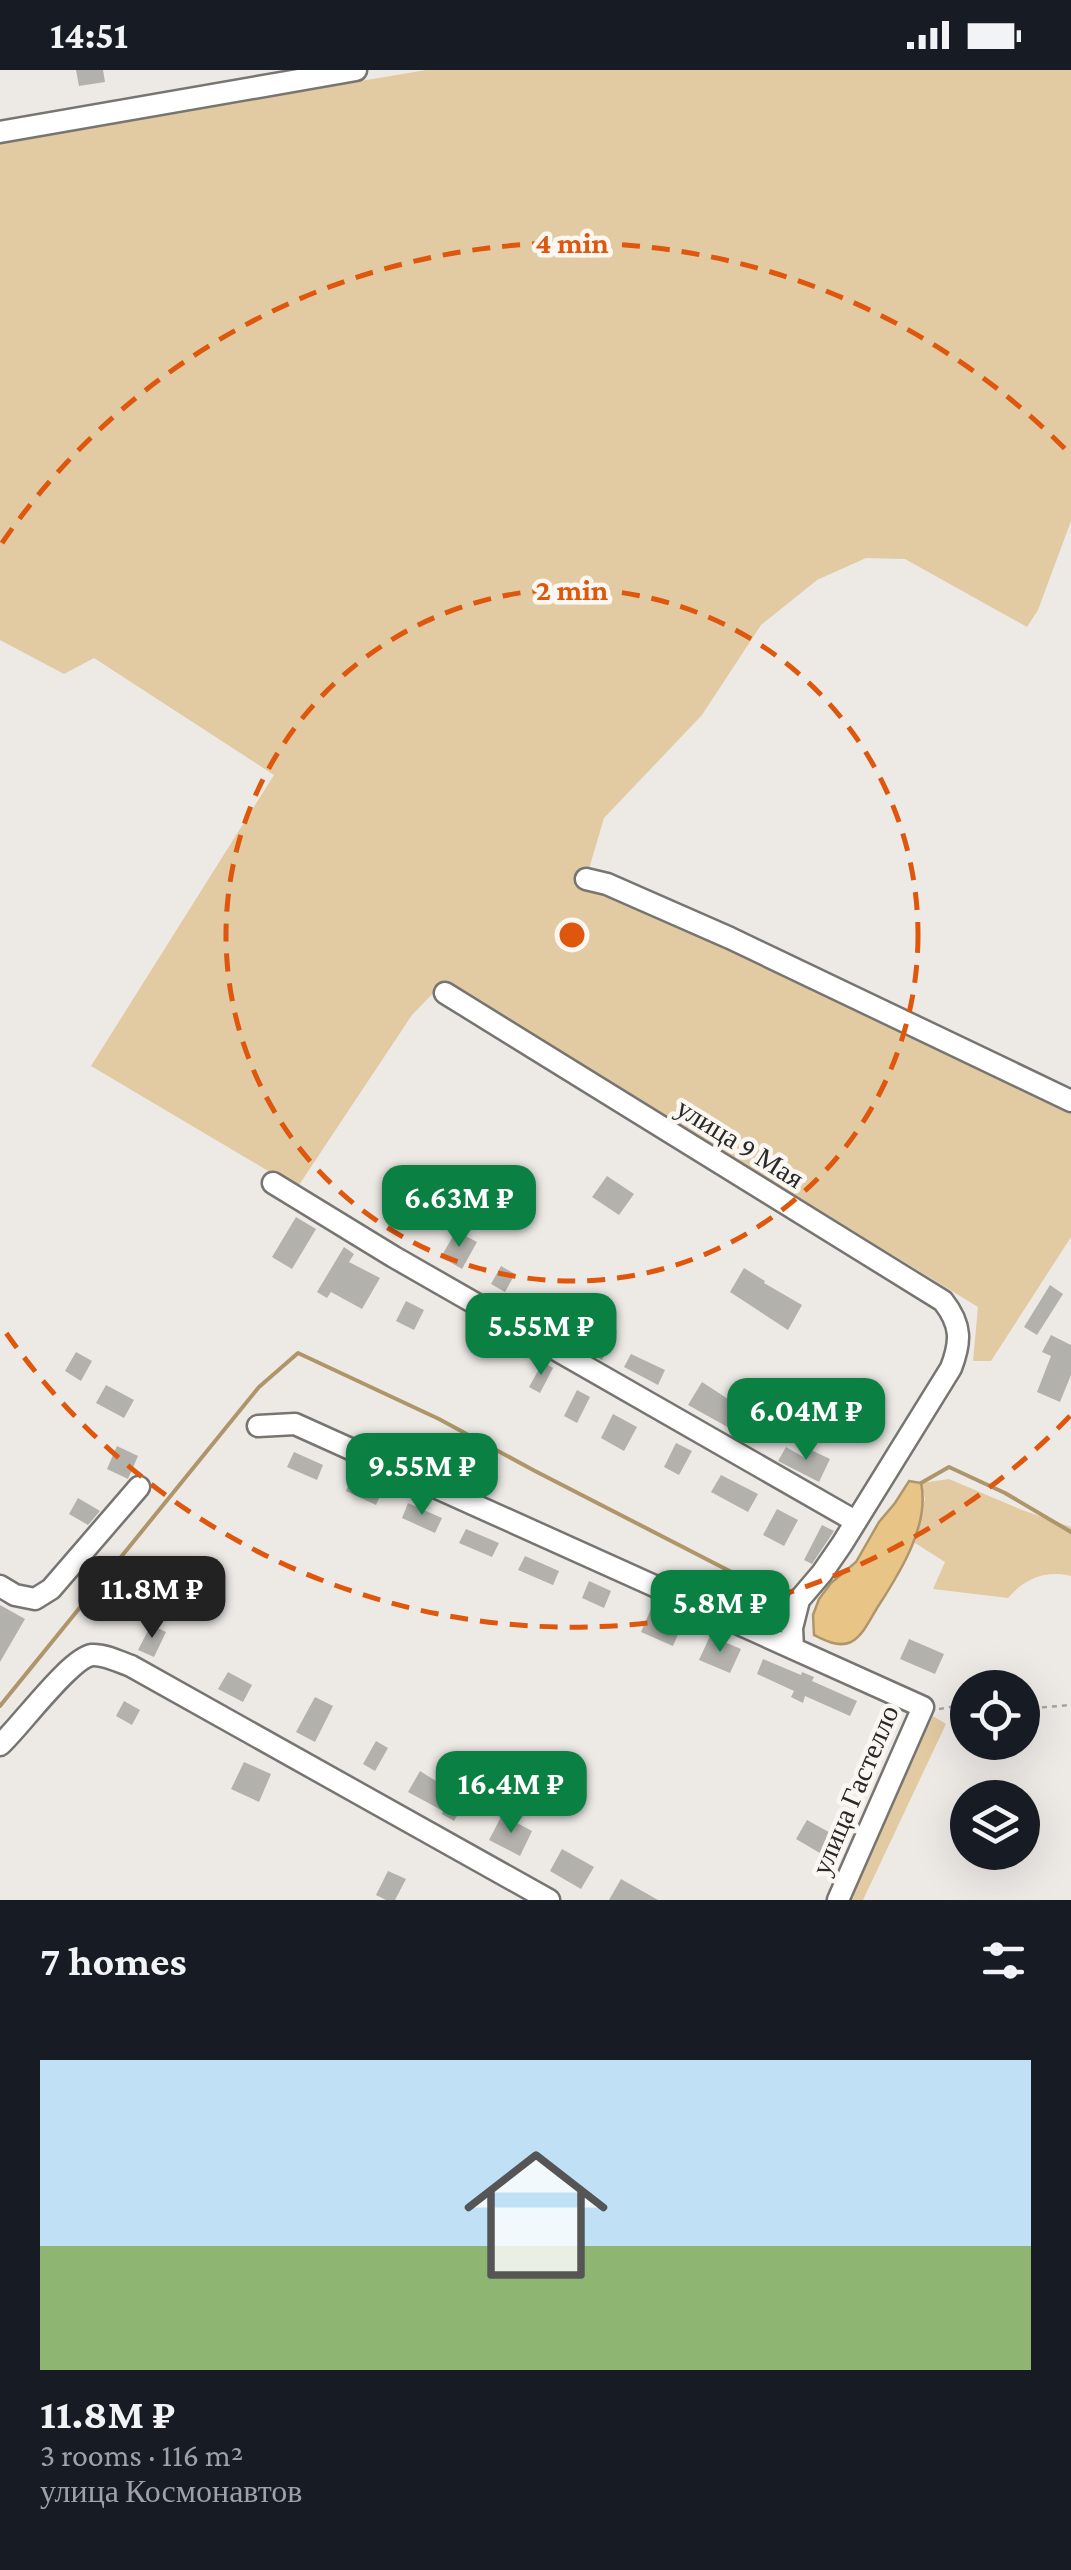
<!DOCTYPE html>
<meta charset="utf-8">
<style>
body{margin:0;font-family:"Crimson Pro",serif;background:#242831;color:#f1f3f6;height:100vh;display:flex;flex-direction:column;font-size:38px;white-space:nowrap}
*{box-sizing:border-box;margin:0}
p{font-size:32px;color:#9ea1a6}
.icon{flex:none;width:55px;height:55px;fill:none;stroke:currentColor;stroke-width:2;stroke-linecap:round;stroke-linejoin:round}
.map{position:relative;height:1830px;overflow:hidden}
.drawer{display:flex;flex-direction:column;background:#171b24;flex:1}
.drawer>*{flex:none}
.controls{position:absolute;left:950px;top:1600px;display:grid;gap:20px}
.controls a{display:grid;place-items:center;width:90px;height:90px;border-radius:50%;background:#171b24;box-shadow:0 10px 40px #0002;font-size:50px}
.price{position:absolute;translate:-50% -85px;padding:0 22px;border-radius:20px;background:#0b8043;color:#fff;font-size:32px;line-height:65px;filter:drop-shadow(0 2px 5px #0008)}
.price::after{content:'';position:absolute;left:50%;top:60px;width:30px;height:22px;margin-left:-15px;background:inherit;clip-path:polygon(0 0,100% 0,50% 100%)}
.price.on{background:#222;color:#fff}
ul{padding:0;list-style:none}
li{display:grid;align-content:center;gap:20px;height:530px;padding:0 40px}
li+li{border-top:2px solid #363941}
li span{display:grid;place-items:center;height:310px;border-radius:0px;color:#555}
li>.icon{margin-inline-start:auto}
span .icon{width:180px;height:180px;fill:#fffc;stroke-width:1}
li b{font-size:42px}
h2{display:flex;justify-content:space-between;align-items:center;height:120px;padding:0 40px;font-size:42px}
.status{display:flex;justify-content:space-between;align-items:center;height:70px;padding:0 50px;background:#171b24;direction:ltr}
.status svg{height:28px;fill:currentColor}
.map>svg:first-child{display:block}
.green{fill:#e2caa2}
.water{fill:#e8c487;stroke:#af966a;stroke-width:2.5}
.lines{fill:none;stroke-linecap:round;stroke-linejoin:round}
.stream{stroke:#af966a;stroke-width:4}
.building{fill:#b3b1ac}
.minor-casing{stroke:#777571;stroke-width:25}
.path{stroke:#a5a3a0;stroke-width:2.5;stroke-dasharray:5 5;stroke-linecap:butt}
.minor{stroke:#fff;stroke-width:20}
.ring{fill:none;stroke:#de570d;stroke-width:5;stroke-dasharray:18 12}
.labels{text-anchor:middle;dominant-baseline:central;stroke-width:9;stroke-linejoin:round;paint-order:stroke}
.street-label{font-size:28px;fill:#2a2928;stroke:#faf7f3}
.centre{fill:#de570d;stroke:#faf7f3;stroke-width:5}
.ring-label{font-size:30px;text-anchor:middle;font-weight:bold;fill:#de570d;stroke:#faf7f3;stroke-width:9;stroke-linejoin:round;paint-order:stroke}
</style>
<div class="status"><b>14:51</b><svg viewBox="0 0 49 12"><path d="M0 12V9h3v3zM5 12V6h3v6zM10 12V3h3v9zM15 12V0h3v12zM26 1h20v11H26zM47 4h2v5h-2z"/></svg></div>
<div class="map">
<svg width="1071" height="1830" viewBox="0 0 1071 1830">
<rect width="100%" height="100%" fill="#edeae6"/>
<path class="green" d="M426,0H1071V451L1038,540L1027,557L905,489L866,488L817,510L761,555L702,645L604,748L586,809L1071,1037V1167L991,1291H973L978,1237L445,911L412,945L297,1118L91,996L274,705L94,588L64,604L0,570V72Z
M949,1409L1022,1440L1071,1457V1506C1046,1500 1025,1508 1008,1528L933,1519L945,1492L912,1471L925,1429L921,1413Z
M933,1646L946,1654L863,1830H847Z"/>
<path class="water" d="M909,1411L921,1413C930,1454 901,1501 879,1535C871,1547 864,1565 851,1572C838,1578 825,1570 814,1565L813,1545L819,1529L831,1513L856,1492L879,1452L895,1433Z"/>
<g class="lines">
<path class="stream" d="M921,1413L949,1397L1005,1423L1071,1462
M0,1636L259,1317L298,1283L439,1349L535,1401L788,1531"/>
</g>
<path class="building" d="M76,0H103L105,12L79,16Z
M607,1106L634,1124L619,1145L592,1127Z
M404,1123L420,1132L408,1152L393,1142Z
M296,1147L316,1159L292,1199L272,1187Z
M456,1161L477,1172L462,1199L441,1187Z
M344,1177L354,1184L349,1192L380,1208L362,1239L331,1222L327,1228L317,1222Z
M501,1196L515,1204L505,1222L491,1214Z
M744,1198L765,1211L764,1213L802,1235L788,1260L730,1222Z
M1050,1215L1063,1224L1037,1265L1024,1257Z
M544,1228L563,1237L555,1253L536,1244Z
M406,1231L424,1240L414,1260L396,1251Z
M597,1251L617,1261L602,1290L582,1279Z
M1051,1265L1071,1275V1305L1060,1332L1037,1322L1051,1286L1042,1282Z
M76,1282L92,1291L81,1311L65,1301Z
M631,1284L665,1300L658,1315L624,1297Z
M543,1292L553,1298L540,1323L529,1317Z
M702,1312L757,1348L763,1338L779,1347L766,1370L737,1354L733,1360L688,1335Z
M106,1315L134,1330L124,1348L96,1333Z
M577,1320L590,1327L577,1353L564,1346Z
M613,1344L637,1357L624,1381L601,1368Z
M676,1373L692,1381L679,1405L664,1397Z
M117,1376L138,1386L128,1409L107,1399Z
M786,1377L805,1388L809,1379L830,1389L819,1412L778,1391Z
M294,1382L323,1395L317,1410L287,1397Z
M721,1405L758,1424L748,1442L711,1422Z
M352,1406L383,1420L376,1435L346,1421Z
M78,1428L100,1441L88,1455L69,1444Z
M408,1433L442,1448L435,1463L402,1448Z
M777,1439L798,1450L784,1476L763,1465Z
M822,1455L834,1461L812,1494L804,1490Z
M466,1459L499,1473L492,1487L459,1473Z
M525,1486L559,1501L553,1515L518,1500Z
M589,1511L611,1521L604,1538L582,1528Z
M0,1535L25,1549L0,1592Z
M651,1539L683,1553L673,1576L641,1562Z
M151,1555L166,1562L154,1587L138,1580Z
M710,1566L741,1579L730,1603L699,1590Z
M909,1569L944,1584L935,1604L900,1589Z
M763,1589L801,1605L802,1602L814,1607L812,1611L857,1631L850,1646L805,1626L803,1633L791,1627L794,1621L757,1604Z
M228,1602L252,1615L243,1632L218,1619Z
M315,1627L333,1636L315,1672L296,1662Z
M124,1631L140,1640L132,1655L116,1646Z
M376,1671L388,1678L375,1701L363,1694Z
M244,1692L271,1704L259,1732L231,1719Z
M420,1701L466,1730L454,1751L442,1744L443,1741L408,1722Z
M502,1745L532,1761L520,1786L489,1770Z
M807,1750L836,1766L825,1786L796,1769Z
M562,1779L594,1797L581,1819L550,1801Z
M388,1801L406,1809L395,1830H386L376,1825Z
M621,1809L658,1830H609Z"/>
<g class="lines">
<defs>
<path id="minor" d="M0,62L356,0
M586,809L607,814L730,868L1071,1031
M445,923L943,1231C962,1255 961,1272 951,1298L842,1474L822,1503L799,1530L792,1558L793,1578
M273,1113L394,1187L855,1451
M258,1356L295,1354L923,1637L838,1830
M0,1516L15,1525L35,1529L51,1519L139,1417
M0,1675C19,1658 70,1588 92,1585C104,1584 120,1592 131,1596L549,1830"/>
</defs>
<use href="#minor" class="minor-casing"/>
<path class="path" d="M939,1639L968,1634
M1022,1639L1071,1635"/>
<use href="#minor" class="minor"/>
</g>
<g class="ring">
<circle cx="572" cy="865" r="346"/>
<path d="M1070 1346A692 692 0 0 1 2 1257M2 473A692 692 0 0 1 1070 384"/>
</g>
<g class="labels">
<g class="street-label">
<text transform="translate(740 1073) rotate(32)">улица 9 Мая</text>
<text transform="translate(855 1720) rotate(-67)">улица Гастелло</text>
</g>
</g>
<circle cx="572" cy="865" r="15" class="centre"/>
<g class="ring-label">
<text x="572" y="183">4 min</text>
<text x="572" y="530">2 min</text>
</g>
</svg>
<div class="controls">
<a><svg class="icon" aria-label="locate" viewBox="0 0 24 24"><circle cx="12" cy="12" r="6"/><path d="M12 2v4M12 18v4M2 12h4M18 12h4"/></svg></a>
<a><svg class="icon" aria-label="layers" viewBox="0 0 24 24"><path d="M12 4l9 5-9 5-9-5zM3 14l9 5 9-5"/></svg></a>
</div>
<b class="price" style="left:459px;top:1180px">6.63M ₽</b>
<b class="price" style="left:541px;top:1308px">5.55M ₽</b>
<b class="price" style="left:806px;top:1393px">6.04M ₽</b>
<b class="price" style="left:422px;top:1448px">9.55M ₽</b>
<b class="price on" style="left:152px;top:1571px">11.8M ₽</b>
<b class="price" style="left:720px;top:1585px">5.8M ₽</b>
<b class="price" style="left:511px;top:1766px">16.4M ₽</b>
</div>
<section class="drawer">
<h2>7 homes<svg class="icon" aria-label="filters" viewBox="0 0 24 24"><path d="M4 7h16M4 17h16"/><circle cx="9" cy="7" r="2"/><circle cx="15" cy="17" r="2"/></svg></h2>
<ul>
<li><span style="background:linear-gradient(#bfe0f5 60%,#8fb573 0)"><svg class="icon" aria-label="home" viewBox="0 0 24 24"><path d="M3 11l9-7 9 7M6 9v11h12V9"/></svg></span><div><b>11.8M ₽</b><p>3 rooms · 116 m²</p><p>улица Космонавтов</p></div></li>
</ul>
</section>
